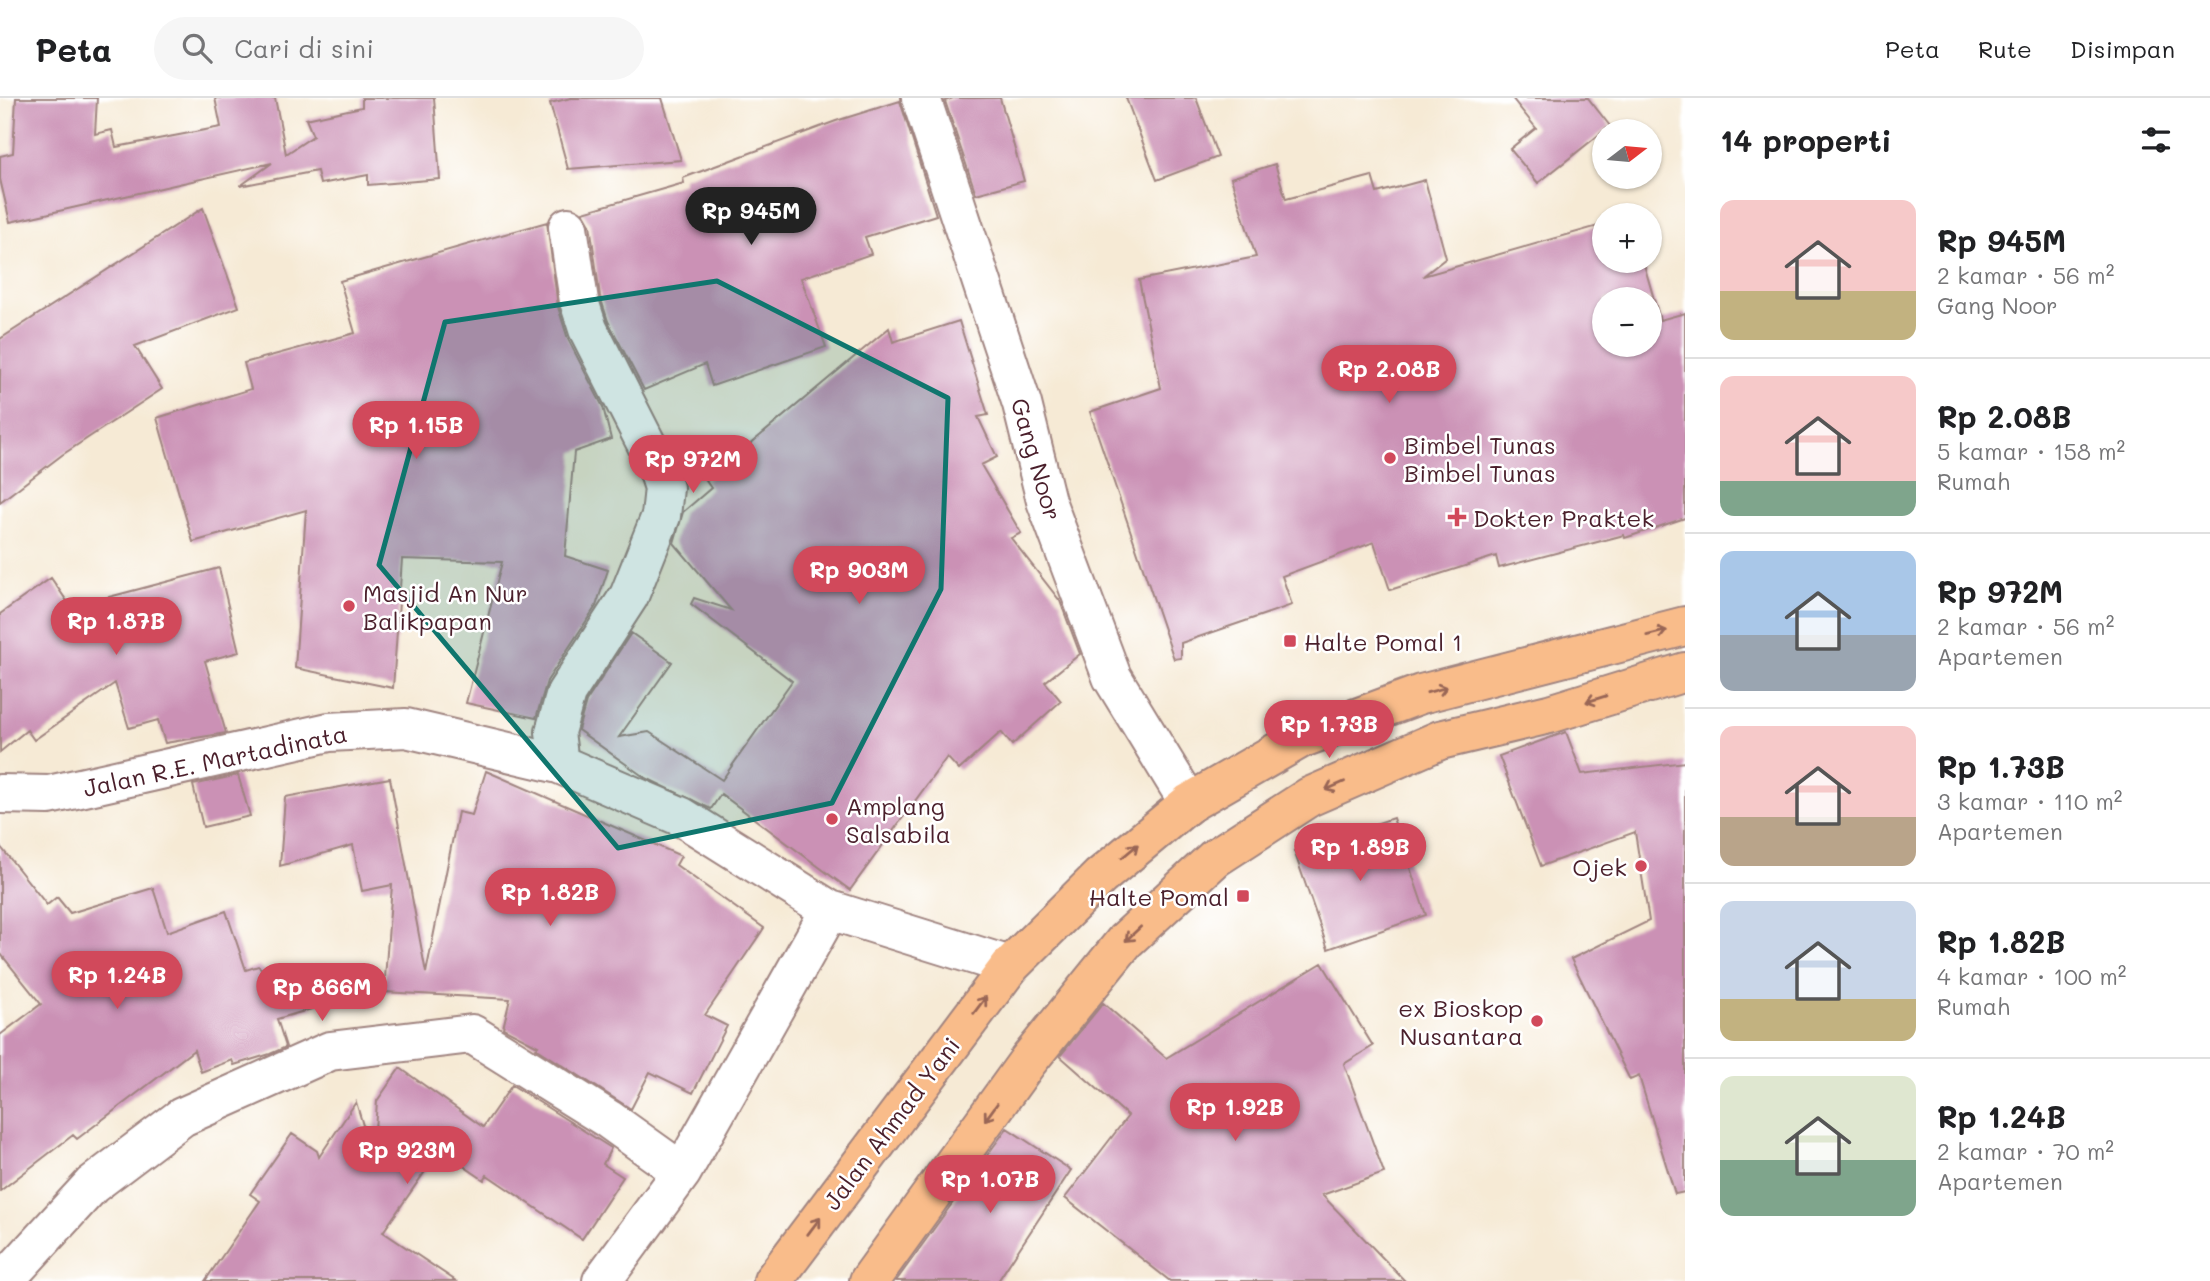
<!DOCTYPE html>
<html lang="id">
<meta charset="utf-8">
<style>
body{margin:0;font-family:Mali,sans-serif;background:#f6f6f6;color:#202124;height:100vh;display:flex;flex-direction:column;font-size:26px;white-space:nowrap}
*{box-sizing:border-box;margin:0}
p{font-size:23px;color:#757577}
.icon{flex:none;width:38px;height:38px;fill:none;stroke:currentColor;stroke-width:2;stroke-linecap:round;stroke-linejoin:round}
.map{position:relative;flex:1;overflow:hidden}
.side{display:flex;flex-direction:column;background:#fff;width:525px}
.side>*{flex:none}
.needle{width:46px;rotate:74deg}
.tools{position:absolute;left:1592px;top:21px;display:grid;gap:14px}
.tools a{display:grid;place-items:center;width:70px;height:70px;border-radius:50%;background:#fff;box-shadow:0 2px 5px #0004;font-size:35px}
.price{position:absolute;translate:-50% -60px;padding:0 16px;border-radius:24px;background:#d1495b;color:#fff;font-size:23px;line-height:46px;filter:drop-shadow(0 2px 4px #0008)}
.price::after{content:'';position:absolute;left:50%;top:42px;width:21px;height:16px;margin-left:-10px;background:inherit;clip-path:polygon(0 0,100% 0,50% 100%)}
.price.active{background:#222;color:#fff}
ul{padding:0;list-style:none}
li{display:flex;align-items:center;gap:21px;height:175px;padding:0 35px}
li+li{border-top:2px solid #e0e0e0}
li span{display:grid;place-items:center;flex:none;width:196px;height:140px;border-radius:14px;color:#555}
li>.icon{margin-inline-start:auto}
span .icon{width:84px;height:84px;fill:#fffc;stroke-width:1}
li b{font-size:30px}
h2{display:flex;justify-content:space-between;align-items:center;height:84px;padding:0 35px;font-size:30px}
header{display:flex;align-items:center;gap:42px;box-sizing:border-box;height:98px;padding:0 35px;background:#fff;border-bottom:2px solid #e0e0e0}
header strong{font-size:33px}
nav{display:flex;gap:38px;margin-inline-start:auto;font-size:24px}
.search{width:490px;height:63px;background:#f6f6f6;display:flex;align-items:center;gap:18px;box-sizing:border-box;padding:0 24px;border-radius:38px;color:#757577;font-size:26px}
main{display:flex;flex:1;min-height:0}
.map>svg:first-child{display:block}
.building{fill:#cb91b5;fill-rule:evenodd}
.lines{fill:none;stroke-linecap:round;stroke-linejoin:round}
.minor-casing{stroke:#a08480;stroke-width:42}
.major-casing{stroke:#a08480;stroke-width:42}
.minor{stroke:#fff;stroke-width:38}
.major{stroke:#f9bc8a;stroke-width:38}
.oneway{stroke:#996656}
.marked{fill:#0f766e;fill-opacity:0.2;stroke:#0f766e;stroke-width:5;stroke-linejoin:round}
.poi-dot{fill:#d1495b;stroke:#fff;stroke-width:2.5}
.labels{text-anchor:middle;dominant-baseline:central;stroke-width:5;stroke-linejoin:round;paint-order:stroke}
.poi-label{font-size:24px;fill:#4a1f2b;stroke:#fff;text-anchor:start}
.street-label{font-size:24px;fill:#4a1f2b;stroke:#fff}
</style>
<header>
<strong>Peta</strong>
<div class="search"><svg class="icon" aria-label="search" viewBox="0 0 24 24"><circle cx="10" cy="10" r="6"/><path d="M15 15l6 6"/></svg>Cari di sini</div>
<nav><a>Peta</a><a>Rute</a><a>Disimpan</a></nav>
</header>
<main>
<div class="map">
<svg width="1685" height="1183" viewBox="0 0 1685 1183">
<rect width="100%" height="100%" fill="#fff"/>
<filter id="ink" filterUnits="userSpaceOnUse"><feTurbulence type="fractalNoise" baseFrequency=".0143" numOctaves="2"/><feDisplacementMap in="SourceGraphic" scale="14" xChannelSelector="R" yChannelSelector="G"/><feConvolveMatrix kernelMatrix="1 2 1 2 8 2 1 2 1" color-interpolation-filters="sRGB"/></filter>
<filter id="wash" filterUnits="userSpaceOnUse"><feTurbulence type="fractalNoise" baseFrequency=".00686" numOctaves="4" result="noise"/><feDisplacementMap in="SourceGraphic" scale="28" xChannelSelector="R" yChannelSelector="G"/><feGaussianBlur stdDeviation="1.57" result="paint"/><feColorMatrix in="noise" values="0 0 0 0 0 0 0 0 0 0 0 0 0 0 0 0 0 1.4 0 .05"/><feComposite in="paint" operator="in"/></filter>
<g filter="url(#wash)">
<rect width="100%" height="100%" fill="#f6ead5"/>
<g id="blocks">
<path class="building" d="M16,0H97L95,36L112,32L116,49L221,29L215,0H275L286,56L313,38L306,21L362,9V0H434L440,81L368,87V77L320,86L317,73L240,88L272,65L10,124L0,81V58L13,55Z
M571,0H662L681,62L568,71L550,5Z
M953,0H1000L1024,83L976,96L945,3Z
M1126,0H1196L1218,59L1157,82Z
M1512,0H1588L1610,28L1538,85L1510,51L1536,30Z
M900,3L936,117L865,139L871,156L801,180L826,249L712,288L705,266L644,292L608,223L600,198L590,126L583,114L684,85L683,80L836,23Z
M1275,66L1286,101L1372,78L1377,95L1425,82L1446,160L1423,178L1605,126V163H1643L1660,222L1685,215V420L1625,440L1624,437L1499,470L1496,458L1390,492L1374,444L1282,478L1292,507L1181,545V560L1174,561L1090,314L1161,290L1139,182L1256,159L1231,80ZM1605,201H1650V247H1605Z
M203,110L239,209L135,248L162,291L62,357L0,404V241Z
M547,124L558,209L568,241L603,309L611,341L574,354L565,458L608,472L596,508L547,583L536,620L466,605L502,464L402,461L393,590L295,570L306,412L193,444L157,320L251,291L244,265L355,235L340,183Z
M959,223L988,317L978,319L997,359L981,367L1021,435L1011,440L1060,503L1080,556L1045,584L1061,603L1012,647L1001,634L959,672L947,659L850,792L721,696L711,711L644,679L578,632L586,604L631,535L672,564L619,639L649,634L722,682L792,583L691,506L694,500L731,512L674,445L683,414L711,390L706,383L889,230L893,244Z
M219,470L239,554L205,563L226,635L165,645L158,622L129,630L115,585L34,642L27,632L0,654V516L51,480L71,509Z
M1566,634L1582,676L1685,664V1094L1675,1096L1639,978L1630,982L1571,861L1649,823L1635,734L1541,768L1499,658Z
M486,673L681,758L676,767L764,830L705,917L727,928L693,995L650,974L631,1011L536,950L538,948L503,930L510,901L384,894L392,787L362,793L353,747L280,768L285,699L390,680L426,875L458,714L472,717Z
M238,677L250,718L203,729L193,687Z
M1393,720L1426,817L1328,851L1294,753Z
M0,748L47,807L57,799L70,815L153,790L167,834L226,813L246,872L258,868L315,910L277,921L286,949L270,956L234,967L232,962L201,974L194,952L77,1041L73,1037L0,1093V937L41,906L0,855Z
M1322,865L1373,948L1344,966L1384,1075L1322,1097L1405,1183H1170L1065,1100L1128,1018L1060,958L1103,905L1166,960Z
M400,970L483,1029L512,987L611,1050L603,1066L623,1079L582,1141L487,1077L484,1082L440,1052L383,1134L456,1183H205L260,1103L250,1096L292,1036L317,1053L319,1059L356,1004L373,1061L377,1003Z
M1007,1030L1071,1072L998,1183H896Z"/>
</g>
</g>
<g filter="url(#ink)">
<use href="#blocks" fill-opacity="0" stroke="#a08480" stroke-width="2"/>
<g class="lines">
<defs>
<path id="minor" d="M921,0L1022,306L1046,403L1112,579L1189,705
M559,666L555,634L566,595L629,498L661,418L664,390L656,365L588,231L579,203L568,129
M0,696L49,697L329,634L406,630L559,666L682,719L830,812L1010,868
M4,1183L92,1087L182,1019L330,953L472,936L608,1021L682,1074
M602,1183L682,1074L830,812"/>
<path id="major" d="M773,1183L1010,868L1100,779L1189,705L1300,641L1421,596L1685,528
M869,1183L1028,963L1125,843L1215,760L1309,699L1440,642L1549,616L1685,574"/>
</defs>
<use href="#minor" class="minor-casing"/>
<use href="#major" class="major-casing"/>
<use href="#minor" class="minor"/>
<use href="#major" class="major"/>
</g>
<defs><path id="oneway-shaft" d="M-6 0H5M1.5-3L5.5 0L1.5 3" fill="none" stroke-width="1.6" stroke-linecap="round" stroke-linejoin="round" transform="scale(1.75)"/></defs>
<g class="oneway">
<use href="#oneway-shaft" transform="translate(1657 535) rotate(-14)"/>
<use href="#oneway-shaft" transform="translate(1437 592) rotate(-15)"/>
<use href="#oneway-shaft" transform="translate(1596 601) rotate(163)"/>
<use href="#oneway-shaft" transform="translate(1335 688) rotate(156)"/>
<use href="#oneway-shaft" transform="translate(1130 753) rotate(-40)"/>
<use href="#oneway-shaft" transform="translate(1133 836) rotate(137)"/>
<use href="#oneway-shaft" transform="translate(980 907) rotate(-53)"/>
<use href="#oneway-shaft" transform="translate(991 1014) rotate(126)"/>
<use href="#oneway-shaft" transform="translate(814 1128) rotate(-53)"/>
</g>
</g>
<path class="marked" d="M717,183L948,300L941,491L832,705L618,750L379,467L445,224Z"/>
<g class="poi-dot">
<circle cx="1390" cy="360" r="7"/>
<path d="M1453.5 408.5h7v7h7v7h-7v7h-7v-7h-7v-7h7z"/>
<circle cx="349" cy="508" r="7"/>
<rect x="1283" y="536" width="14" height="14" rx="3.5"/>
<circle cx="832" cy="721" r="7"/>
<circle cx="1641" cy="768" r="7"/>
<rect x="1236" y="791" width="14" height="14" rx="3.5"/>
<circle cx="1537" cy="923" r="7"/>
</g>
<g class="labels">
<g class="poi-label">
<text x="1404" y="346">Bimbel Tunas<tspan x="1404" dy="28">Bimbel Tunas</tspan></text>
<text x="1473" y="419">Dokter Praktek</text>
<text x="363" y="494">Masjid An Nur<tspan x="363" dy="28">Balikpapan</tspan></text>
<text x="1304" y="543">Halte Pomal 1</text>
<text x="846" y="707">Amplang<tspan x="846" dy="28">Salsabila</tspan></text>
<text x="1627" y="768" text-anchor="end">Ojek</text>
<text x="1229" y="798" text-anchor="end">Halte Pomal</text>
<text x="1523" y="909" text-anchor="end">ex Bioskop<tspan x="1523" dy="28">Nusantara</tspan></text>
</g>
<g class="street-label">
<text transform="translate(1037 361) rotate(74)">Gang Noor</text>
<text transform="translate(215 662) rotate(-12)">Jalan R.E. Martadinata</text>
<text transform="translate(891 1025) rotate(-53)">Jalan Ahmad Yani</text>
</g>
</g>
</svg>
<div class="tools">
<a><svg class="needle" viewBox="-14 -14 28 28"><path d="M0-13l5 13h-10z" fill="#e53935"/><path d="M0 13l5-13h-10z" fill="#757577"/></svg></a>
<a>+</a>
<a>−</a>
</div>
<b class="price active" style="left:751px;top:149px">Rp 945M</b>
<b class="price" style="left:1389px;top:307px">Rp 2.08B</b>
<b class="price" style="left:416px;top:363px">Rp 1.15B</b>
<b class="price" style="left:693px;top:397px">Rp 972M</b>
<b class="price" style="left:859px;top:508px">Rp 903M</b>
<b class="price" style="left:116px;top:559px">Rp 1.87B</b>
<b class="price" style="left:1329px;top:662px">Rp 1.73B</b>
<b class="price" style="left:1360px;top:785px">Rp 1.89B</b>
<b class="price" style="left:550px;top:830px">Rp 1.82B</b>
<b class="price" style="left:117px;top:913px">Rp 1.24B</b>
<b class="price" style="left:322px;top:925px">Rp 866M</b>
<b class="price" style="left:1235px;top:1045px">Rp 1.92B</b>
<b class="price" style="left:407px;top:1088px">Rp 923M</b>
<b class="price" style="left:990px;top:1117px">Rp 1.07B</b>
</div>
<section class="side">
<h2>14 properti<svg class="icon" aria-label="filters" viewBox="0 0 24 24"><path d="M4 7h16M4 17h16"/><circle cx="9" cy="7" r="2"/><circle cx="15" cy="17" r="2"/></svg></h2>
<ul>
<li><span style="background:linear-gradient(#f6c9c9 65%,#c2b280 0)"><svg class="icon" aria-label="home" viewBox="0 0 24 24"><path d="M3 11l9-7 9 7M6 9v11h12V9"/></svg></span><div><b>Rp 945M</b><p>2 kamar · 56 m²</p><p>Gang Noor</p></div></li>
<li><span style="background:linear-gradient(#f6c9c9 75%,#7fa58c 0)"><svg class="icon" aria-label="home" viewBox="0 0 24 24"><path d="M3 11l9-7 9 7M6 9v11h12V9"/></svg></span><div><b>Rp 2.08B</b><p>5 kamar · 158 m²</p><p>Rumah</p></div></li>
<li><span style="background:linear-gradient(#a9c7e8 60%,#9aa5b1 0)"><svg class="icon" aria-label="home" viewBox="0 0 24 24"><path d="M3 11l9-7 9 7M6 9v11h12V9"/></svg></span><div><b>Rp 972M</b><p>2 kamar · 56 m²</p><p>Apartemen</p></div></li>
<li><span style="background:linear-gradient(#f6c9c9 65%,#b9a48a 0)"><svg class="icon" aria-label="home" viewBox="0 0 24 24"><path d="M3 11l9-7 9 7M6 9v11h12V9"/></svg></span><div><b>Rp 1.73B</b><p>3 kamar · 110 m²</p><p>Apartemen</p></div></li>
<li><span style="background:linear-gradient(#c9d6e8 70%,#c2b280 0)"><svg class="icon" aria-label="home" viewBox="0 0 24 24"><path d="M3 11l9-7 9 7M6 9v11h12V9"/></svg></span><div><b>Rp 1.82B</b><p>4 kamar · 100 m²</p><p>Rumah</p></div></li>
<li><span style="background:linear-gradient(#dfe7d0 60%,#7fa58c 0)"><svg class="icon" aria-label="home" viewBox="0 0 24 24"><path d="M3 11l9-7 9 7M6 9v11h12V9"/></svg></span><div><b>Rp 1.24B</b><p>2 kamar · 70 m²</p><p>Apartemen</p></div></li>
</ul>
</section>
</main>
